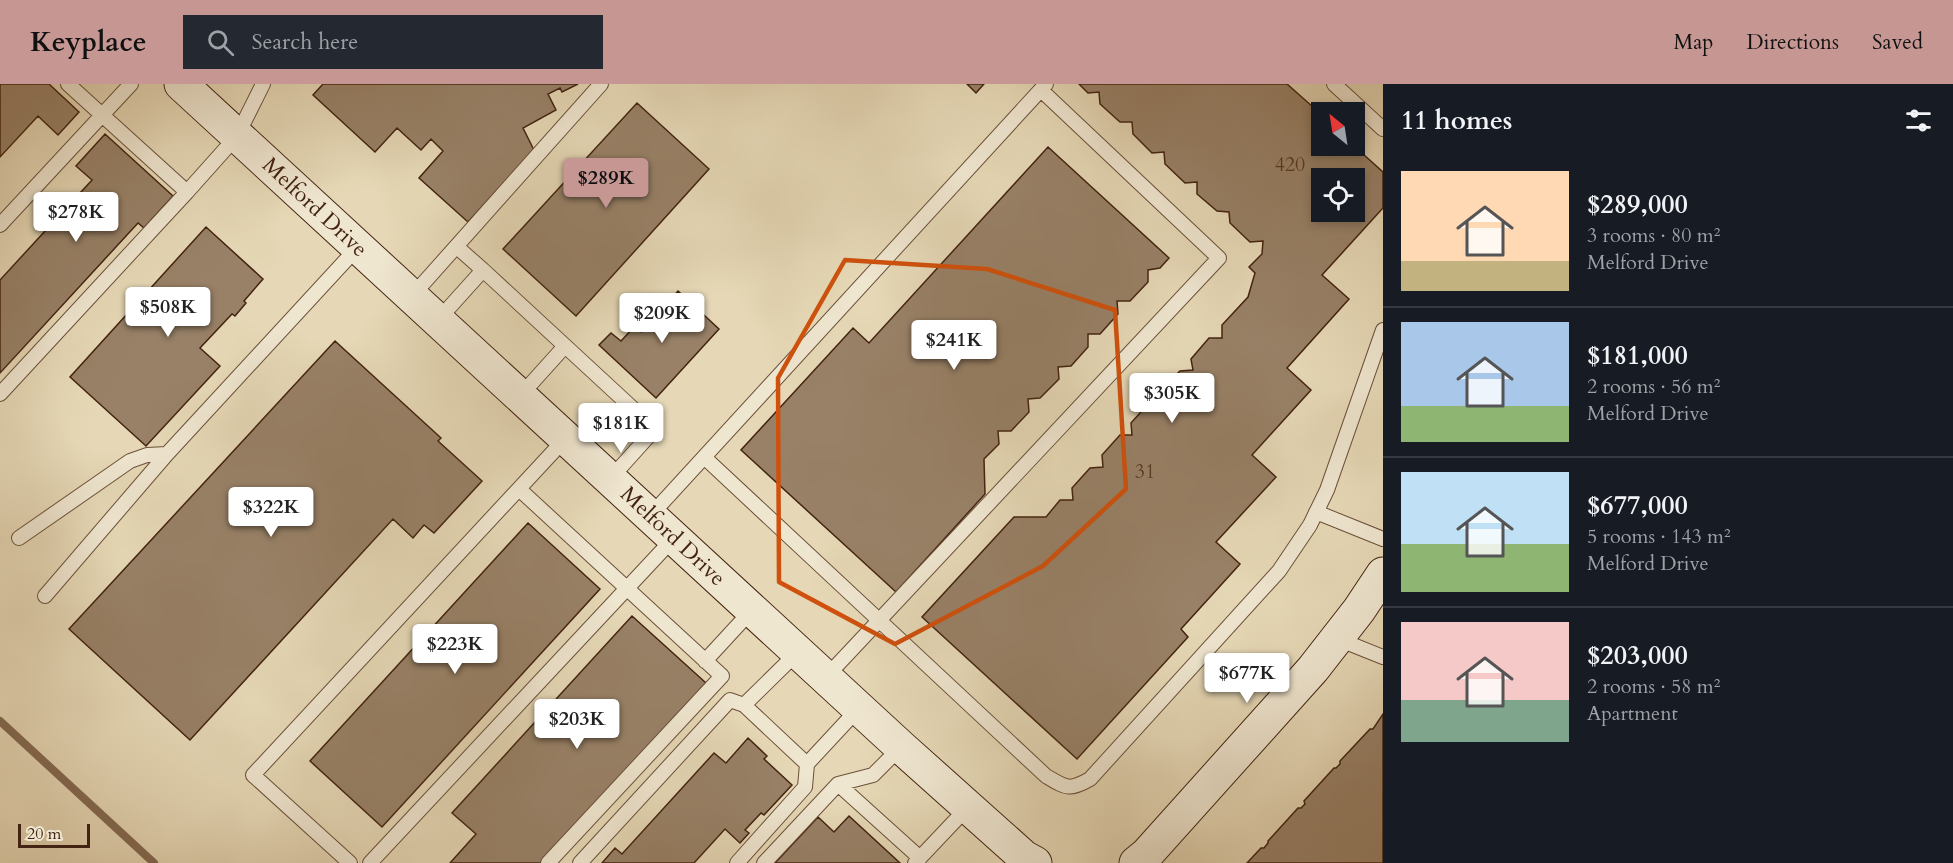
<!DOCTYPE html>
<meta charset="utf-8">
<style>
body{margin:0;font-family:Cardo,serif;background:#242831;color:#f1f3f6;height:100vh;display:flex;flex-direction:column;font-size:22px;white-space:nowrap}
*{box-sizing:border-box;margin:0}
p{font-size:20px;color:#9ea1a6}
.icon{flex:none;width:33px;height:33px;fill:none;stroke:currentColor;stroke-width:2;stroke-linecap:round;stroke-linejoin:round}
.map{position:relative;flex:1;overflow:hidden}
.details{display:flex;flex-direction:column;background:#171b24;width:570px}
.details>*{flex:none}
.needle{width:39px;rotate:330deg}
.tools{position:absolute;left:1311px;top:18px;display:grid;gap:12px}
.tools a{display:grid;place-items:center;width:54px;height:54px;border-radius:0px;background:#171b24;box-shadow:0 3px 9px #0003;font-size:30px}
.scale{position:absolute;left:18px;bottom:15px;width:72px;box-sizing:border-box;padding-left:6px;border:3px solid #432311;border-top:0;font-size:16px;line-height:21px;white-space:nowrap;color:#432311;-webkit-text-stroke:4px #efe6d0;paint-order:stroke}
.price{position:absolute;translate:-50% -51px;padding:0 14px;border-radius:6px;background:#fff;color:#222;font-size:20px;line-height:39px;filter:drop-shadow(0 2px 3px #0008)}
.price::after{content:'';position:absolute;left:50%;top:36px;width:18px;height:14px;margin-left:-9px;background:inherit;clip-path:polygon(0 0,100% 0,50% 100%)}
.price.on{background:#c59692;color:#111}
ul{padding:0;list-style:none}
li{display:flex;align-items:center;gap:18px;height:150px;padding:0 18px}
li+li{border-top:2px solid #363941}
li span{display:grid;place-items:center;flex:none;width:168px;height:120px;border-radius:0px;color:#555}
li>.icon{margin-inline-start:auto}
span .icon{width:72px;height:72px;fill:#fffc;stroke-width:1}
li b{font-size:26px}
h2{display:flex;justify-content:space-between;align-items:center;height:72px;padding:0 18px;font-size:26px}
header{display:flex;align-items:center;gap:36px;box-sizing:border-box;height:84px;padding:0 30px;background:#c59692;color:#111}
header strong{font-size:28px}
nav{display:flex;gap:33px;margin-inline-start:auto;font-size:21px}
.search{width:420px;height:54px;background:#242831;display:flex;align-items:center;gap:15px;box-sizing:border-box;padding:0 21px;border-radius:0px;color:#9ea1a6;font-size:22px}
main{display:flex;flex:1;min-height:0}
.map>svg:first-child{display:block}
.lines{fill:none;stroke-linecap:round;stroke-linejoin:round}
.stream{stroke:#846a52;stroke-width:8}
.building{fill:#988167;stroke:#432311;stroke-width:1.5;fill-rule:evenodd}
.lane-casing{stroke:#6c503a;stroke-width:16}
.secondary-casing{stroke:#432311;stroke-width:35}
.lane{stroke:#efe6d0;stroke-width:14}
.secondary{stroke:#efe6d0;stroke-width:33}
.marked{fill:none;stroke:#cf510d;stroke-width:4.5;stroke-linejoin:round}
.labels{text-anchor:middle;dominant-baseline:central;stroke-width:4.5;stroke-linejoin:round;paint-order:stroke}
.number-label{font-size:20px;fill:#583a26}
.street-label{font-size:22px;fill:#432311;stroke:#efe6d0}
</style>
<header>
<strong>Keyplace</strong>
<div class="search"><svg class="icon" aria-label="search" viewBox="0 0 24 24"><circle cx="10" cy="10" r="6"/><path d="M15 15l6 6"/></svg>Search here</div>
<nav><a>Map</a><a>Directions</a><a>Saved</a></nav>
</header>
<main>
<div class="map">
<svg width="1383" height="779" viewBox="0 0 1383 779">
<rect width="100%" height="100%" fill="#e6d8b6"/>
<filter id="stains"><feTurbulence type="fractalNoise" baseFrequency=".00333" numOctaves="4"/><feColorMatrix values="0 0 0 0 .2 0 0 0 0 .09 0 0 0 0 .02 0 0 0 .5 -.17"/></filter>
<radialGradient id="worn" r=".72"><stop offset=".6" stop-color="#630" stop-opacity="0"/><stop offset="1" stop-color="#630" stop-opacity=".3"/></radialGradient>
<g class="lines">
<path class="stream" d="M0,637L154,779"/>
</g>
<path class="building" d="M0,0H49L79,28L58,51L38,32L0,73Z
M323,0H578L562,8L560,4L548,10L556,26L523,44L534,66L468,138L419,94L443,67L431,55L421,66L397,44L375,68L313,11Z
M967,0H984L976,9Z
M1079,0H1287L1322,31V62H1354L1383,88V124L1322,191L1349,215L1287,284L1311,306L1252,371L1276,393L1216,458L1240,480L1181,545L1188,553L1077,675L922,533L1014,433H1046L1060,416H1073L1072,404L1090,384L1103,383L1102,371L1120,351H1132L1131,339L1149,319H1163L1161,306L1180,287L1193,286L1191,275L1209,254H1222V241L1248,213L1255,189L1249,183L1262,170L1263,157L1250,158L1230,139L1229,128L1217,127L1197,110V98L1185,99L1165,80L1164,68L1152,69L1133,50L1132,38H1120L1100,20L1099,8L1088,9ZM1322,94H1354V128H1322Z
M637,19L709,85L576,232L503,165Z
M105,50L173,112L144,144L138,139L0,289V196L92,96L76,82Z
M1048,63L1169,174L1160,184L1148,186V198L1130,217H1117L1118,230L1100,250H1088V263L1071,282L1058,283L1059,295L1040,314L1028,315L1029,328L1011,347H998L999,360L984,375L985,410L896,508L741,366L853,244L869,259Z
M206,143L263,195L244,217L246,219L235,232L232,230L200,264L220,282L146,362L70,293Z
M678,207L719,245L656,314L599,261L611,249L621,257L635,242L641,248Z
M335,257L441,354L438,357L482,397L434,449L424,441L413,454L393,435L190,656L69,545Z
M528,439L600,505L382,743L310,677Z
M632,532L706,599L541,779H450L476,750L452,729Z
M1383,630V779H1247L1261,764H1264L1268,759V757L1298,724H1301L1305,720L1304,717L1334,684H1336L1340,680V677L1370,645H1373Z
M748,654L767,672L764,675L792,701L764,731L761,729L745,746L749,749L740,759L725,745L694,779H602L615,764L622,770L714,669L726,679Z
M849,732L900,779H775L818,733L834,748Z"/>
<g class="lines">
<defs>
<path id="lane" d="M1334,0L1383,45
M187,108L237,52L263,0
M0,141L131,0
M457,163L483,186
M412,212L601,0
M438,236L483,186L655,345L610,395
M0,310L187,108L68,0
M520,312L565,262
M704,373L1046,692C1066,704 1069,707 1090,695L1279,487L1310,441L1327,406L1383,246
M519,405L722,592L548,779
M1316,428L1383,455
M650,432L1046,0
M19,454L130,377L147,371L167,370
M45,512L167,370L358,163
M1338,555L1383,573
M798,568L744,621L807,680L859,624
M705,577L752,526
M826,593L1219,174L1041,6
M838,700L920,774
M350,779L253,691L566,354
M370,779L674,454
M580,779L730,616L744,621
M737,779L805,703L807,680
M764,779L838,700L873,691L901,663
M915,779L968,723"/>
<path id="secondary" d="M181,0L901,663L1024,773L1035,779
M1136,779L1147,770L1313,585L1359,526L1383,490"/>
</defs>
<use href="#lane" class="lane-casing"/>
<use href="#secondary" class="secondary-casing"/>
<use href="#lane" class="lane"/>
<use href="#secondary" class="secondary"/>
</g>
<path class="marked" d="M845,176L987,185L1115,226L1126,405L1043,482L895,560L779,498L778,294Z"/>
<g class="labels">
<g class="number-label">
<text x="1290" y="80">420</text>
<text x="1145" y="387">31</text>
</g>
<g class="street-label">
<text transform="translate(315 123) rotate(43)">Melford Drive</text>
<text transform="translate(673 452) rotate(43)">Melford Drive</text>
</g>
</g>
<rect width="100%" height="100%" filter="url(#stains)"/>
<rect width="100%" height="100%" fill="url(#worn)"/>
</svg>
<div class="tools">
<a><svg class="needle" viewBox="-14 -14 28 28"><path d="M0-13l5 13h-10z" fill="#e53935"/><path d="M0 13l5-13h-10z" fill="#9ea1a6"/></svg></a>
<a><svg class="icon" aria-label="locate" viewBox="0 0 24 24"><circle cx="12" cy="12" r="6"/><path d="M12 2v4M12 18v4M2 12h4M18 12h4"/></svg></a>
</div>
<div class="scale">20 m</div>
<b class="price on" style="left:606px;top:125px">$289K</b>
<b class="price" style="left:76px;top:159px">$278K</b>
<b class="price" style="left:168px;top:254px">$508K</b>
<b class="price" style="left:662px;top:260px">$209K</b>
<b class="price" style="left:954px;top:287px">$241K</b>
<b class="price" style="left:1172px;top:340px">$305K</b>
<b class="price" style="left:621px;top:370px">$181K</b>
<b class="price" style="left:271px;top:454px">$322K</b>
<b class="price" style="left:455px;top:591px">$223K</b>
<b class="price" style="left:1247px;top:620px">$677K</b>
<b class="price" style="left:577px;top:666px">$203K</b>
</div>
<section class="details">
<h2>11 homes<svg class="icon" aria-label="filters" viewBox="0 0 24 24"><path d="M4 7h16M4 17h16"/><circle cx="9" cy="7" r="2"/><circle cx="15" cy="17" r="2"/></svg></h2>
<ul>
<li><span style="background:linear-gradient(#ffd9b3 75%,#c2b280 0)"><svg class="icon" aria-label="home" viewBox="0 0 24 24"><path d="M3 11l9-7 9 7M6 9v11h12V9"/></svg></span><div><b>$289,000</b><p>3 rooms · 80 m²</p><p>Melford Drive</p></div></li>
<li><span style="background:linear-gradient(#a9c7e8 70%,#8fb573 0)"><svg class="icon" aria-label="home" viewBox="0 0 24 24"><path d="M3 11l9-7 9 7M6 9v11h12V9"/></svg></span><div><b>$181,000</b><p>2 rooms · 56 m²</p><p>Melford Drive</p></div></li>
<li><span style="background:linear-gradient(#bfe0f5 60%,#8fb573 0)"><svg class="icon" aria-label="home" viewBox="0 0 24 24"><path d="M3 11l9-7 9 7M6 9v11h12V9"/></svg></span><div><b>$677,000</b><p>5 rooms · 143 m²</p><p>Melford Drive</p></div></li>
<li><span style="background:linear-gradient(#f6c9c9 65%,#7fa58c 0)"><svg class="icon" aria-label="home" viewBox="0 0 24 24"><path d="M3 11l9-7 9 7M6 9v11h12V9"/></svg></span><div><b>$203,000</b><p>2 rooms · 58 m²</p><p>Apartment</p></div></li>
</ul>
</section>
</main>
